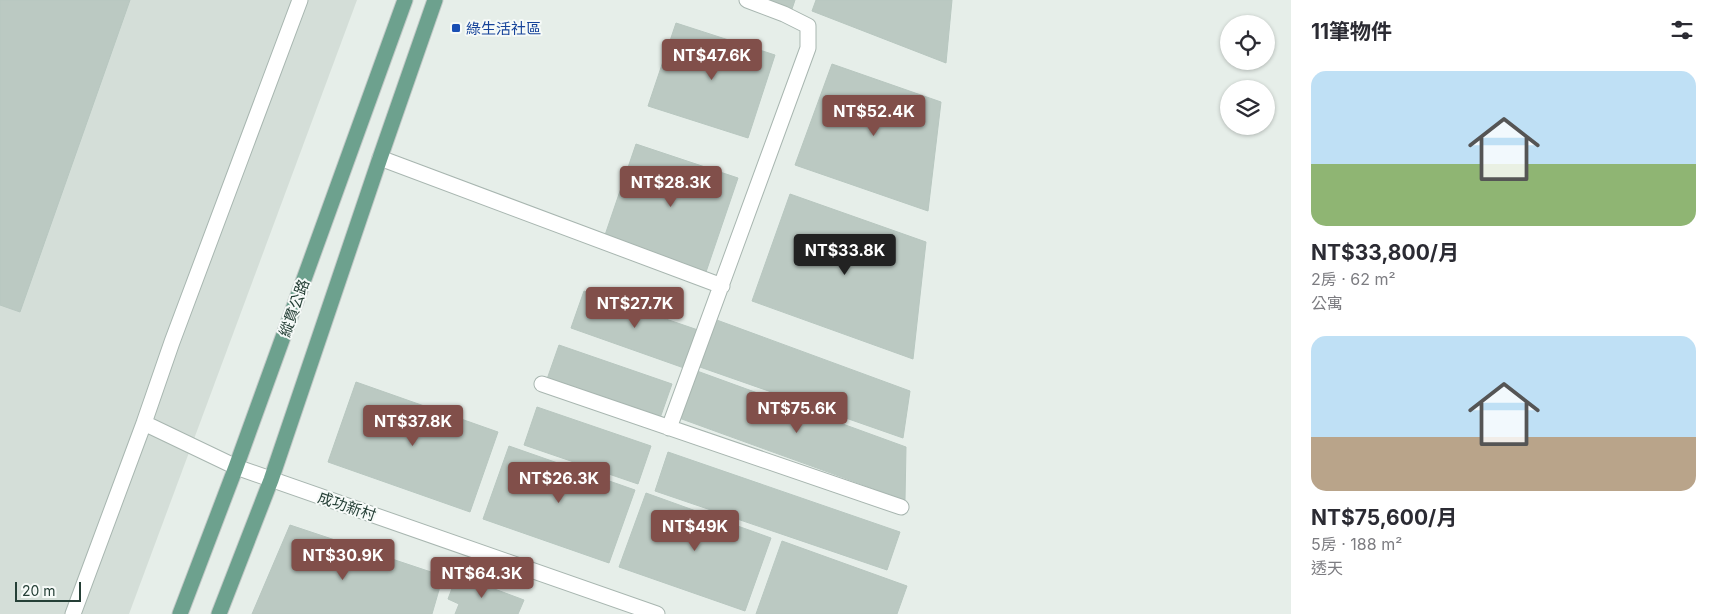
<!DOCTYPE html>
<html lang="zh-TW">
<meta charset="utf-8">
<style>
body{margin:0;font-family:Inter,"Noto Sans TC",sans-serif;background:#f7f7f7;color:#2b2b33;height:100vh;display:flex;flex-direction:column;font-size:19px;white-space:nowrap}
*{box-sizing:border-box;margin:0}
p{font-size:16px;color:#7c7c81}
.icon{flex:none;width:28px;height:28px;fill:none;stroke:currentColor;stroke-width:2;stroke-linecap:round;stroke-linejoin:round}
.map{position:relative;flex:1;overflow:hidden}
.drawer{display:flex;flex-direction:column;background:#fff;width:425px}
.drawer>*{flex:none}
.tools{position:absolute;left:1220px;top:15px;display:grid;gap:10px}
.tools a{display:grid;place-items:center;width:55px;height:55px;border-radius:50%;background:#fff;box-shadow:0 1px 4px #0004;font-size:25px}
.scale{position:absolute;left:15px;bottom:12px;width:66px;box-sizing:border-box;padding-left:5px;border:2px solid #253f36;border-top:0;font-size:14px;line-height:18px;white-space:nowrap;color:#253f36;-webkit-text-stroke:4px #f6faf8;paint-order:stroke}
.price{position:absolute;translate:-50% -42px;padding:0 11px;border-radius:5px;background:#814f4a;color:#fff;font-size:16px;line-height:32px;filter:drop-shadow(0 1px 2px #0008)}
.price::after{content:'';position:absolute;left:50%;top:30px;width:15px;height:11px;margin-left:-8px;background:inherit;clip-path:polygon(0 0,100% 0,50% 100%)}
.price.selected{background:#222;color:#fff}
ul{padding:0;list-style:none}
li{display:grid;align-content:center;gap:10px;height:265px;padding:0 20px}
li span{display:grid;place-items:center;height:155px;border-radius:15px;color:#555}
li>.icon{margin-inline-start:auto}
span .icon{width:90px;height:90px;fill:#fffc;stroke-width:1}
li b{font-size:21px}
h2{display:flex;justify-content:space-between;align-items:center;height:60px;padding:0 20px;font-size:21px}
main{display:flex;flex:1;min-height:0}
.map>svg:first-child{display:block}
.built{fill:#d4ded8}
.building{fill:#bbc9c2;stroke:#b8c7c0}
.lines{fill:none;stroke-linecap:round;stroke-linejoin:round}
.minor-casing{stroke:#a8b6b0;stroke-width:17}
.major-casing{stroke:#c2c9c7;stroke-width:17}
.minor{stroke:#fff;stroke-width:15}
.major{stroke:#6da18e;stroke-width:15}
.transit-dot{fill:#1a4fb4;stroke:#f6faf8;stroke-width:2}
.labels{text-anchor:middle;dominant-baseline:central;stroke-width:4;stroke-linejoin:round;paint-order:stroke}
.transit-label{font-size:15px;fill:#164399;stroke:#f6faf8;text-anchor:start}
.street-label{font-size:15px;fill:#253f36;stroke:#f6faf8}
</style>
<main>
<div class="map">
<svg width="1291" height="614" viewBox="0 0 1291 614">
<rect width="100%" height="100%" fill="#e6eee9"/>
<path class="built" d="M0,0H357L129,614H0Z"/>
<path class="building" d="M0,0H130L20,312L0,305Z
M768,0H795L792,9Z
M816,0H952L946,63L812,11Z
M676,23L775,55L748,138L648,106Z
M832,64L941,102L928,211L795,165Z
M636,144L738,178L706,272L604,238Z
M790,194L926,242L913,359L752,301Z
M584,291L698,330L684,368L571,328Z
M714,319L910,391L903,438L697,366Z
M559,345L672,384L659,421L546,382Z
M697,371L906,447L905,500L679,418Z
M356,382L498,432L470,512L328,462Z
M537,407L651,446L638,484L524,445Z
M509,446L635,490L609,563L483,519Z
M668,452L900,532L887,570L655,491Z
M646,493L771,538L745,611L619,567Z
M290,525L443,576L432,614H252Z
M782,541L907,586L897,614H756Z
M457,575L524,600L518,614H455L459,604L448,599Z"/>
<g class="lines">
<defs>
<path id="minor" d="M380,158L722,286
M542,384L901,507
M144,423L236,467L657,614
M669,428L808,48V26L784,14L747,0
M73,614L144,423L172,342L300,0"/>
<path id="major" d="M180,614L236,467L405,0
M219,614L271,480L380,158L435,0"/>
</defs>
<use href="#minor" class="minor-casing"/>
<use href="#major" class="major-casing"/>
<use href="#minor" class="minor"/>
<use href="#major" class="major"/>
</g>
<rect class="transit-dot" x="451" y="23" width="10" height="10" rx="2.5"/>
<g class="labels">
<g class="transit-label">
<text x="466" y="28">綠生活社區</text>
</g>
<g class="street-label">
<text transform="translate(294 308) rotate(-70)">縱貫公路</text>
<text transform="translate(347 506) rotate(19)">成功新村</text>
</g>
</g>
</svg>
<div class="tools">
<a><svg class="icon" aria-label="locate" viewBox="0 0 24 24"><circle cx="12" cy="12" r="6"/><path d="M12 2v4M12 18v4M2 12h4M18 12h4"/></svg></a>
<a><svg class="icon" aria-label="layers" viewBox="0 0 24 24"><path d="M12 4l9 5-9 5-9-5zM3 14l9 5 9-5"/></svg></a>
</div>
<div class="scale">20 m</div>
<b class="price" style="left:712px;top:81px">NT$47.6K</b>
<b class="price" style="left:874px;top:137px">NT$52.4K</b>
<b class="price" style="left:671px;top:208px">NT$28.3K</b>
<b class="price selected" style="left:845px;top:276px">NT$33.8K</b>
<b class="price" style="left:635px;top:329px">NT$27.7K</b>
<b class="price" style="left:797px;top:434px">NT$75.6K</b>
<b class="price" style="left:413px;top:447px">NT$37.8K</b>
<b class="price" style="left:559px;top:504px">NT$26.3K</b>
<b class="price" style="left:695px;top:552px">NT$49K</b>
<b class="price" style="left:343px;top:581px">NT$30.9K</b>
<b class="price" style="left:482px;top:599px">NT$64.3K</b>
</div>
<section class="drawer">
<h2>11筆物件<svg class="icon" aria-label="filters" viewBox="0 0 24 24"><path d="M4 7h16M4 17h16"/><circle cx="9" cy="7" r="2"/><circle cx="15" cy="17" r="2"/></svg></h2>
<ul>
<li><span style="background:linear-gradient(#bfe0f5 60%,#8fb573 0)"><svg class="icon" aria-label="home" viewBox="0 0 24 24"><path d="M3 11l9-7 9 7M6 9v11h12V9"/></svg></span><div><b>NT$33,800/月</b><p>2房 · 62 m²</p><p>公寓</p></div></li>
<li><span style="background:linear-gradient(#bfe0f5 65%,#b9a48a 0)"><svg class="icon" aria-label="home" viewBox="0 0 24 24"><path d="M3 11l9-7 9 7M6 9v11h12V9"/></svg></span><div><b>NT$75,600/月</b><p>5房 · 188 m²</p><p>透天</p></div></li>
</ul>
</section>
</main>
